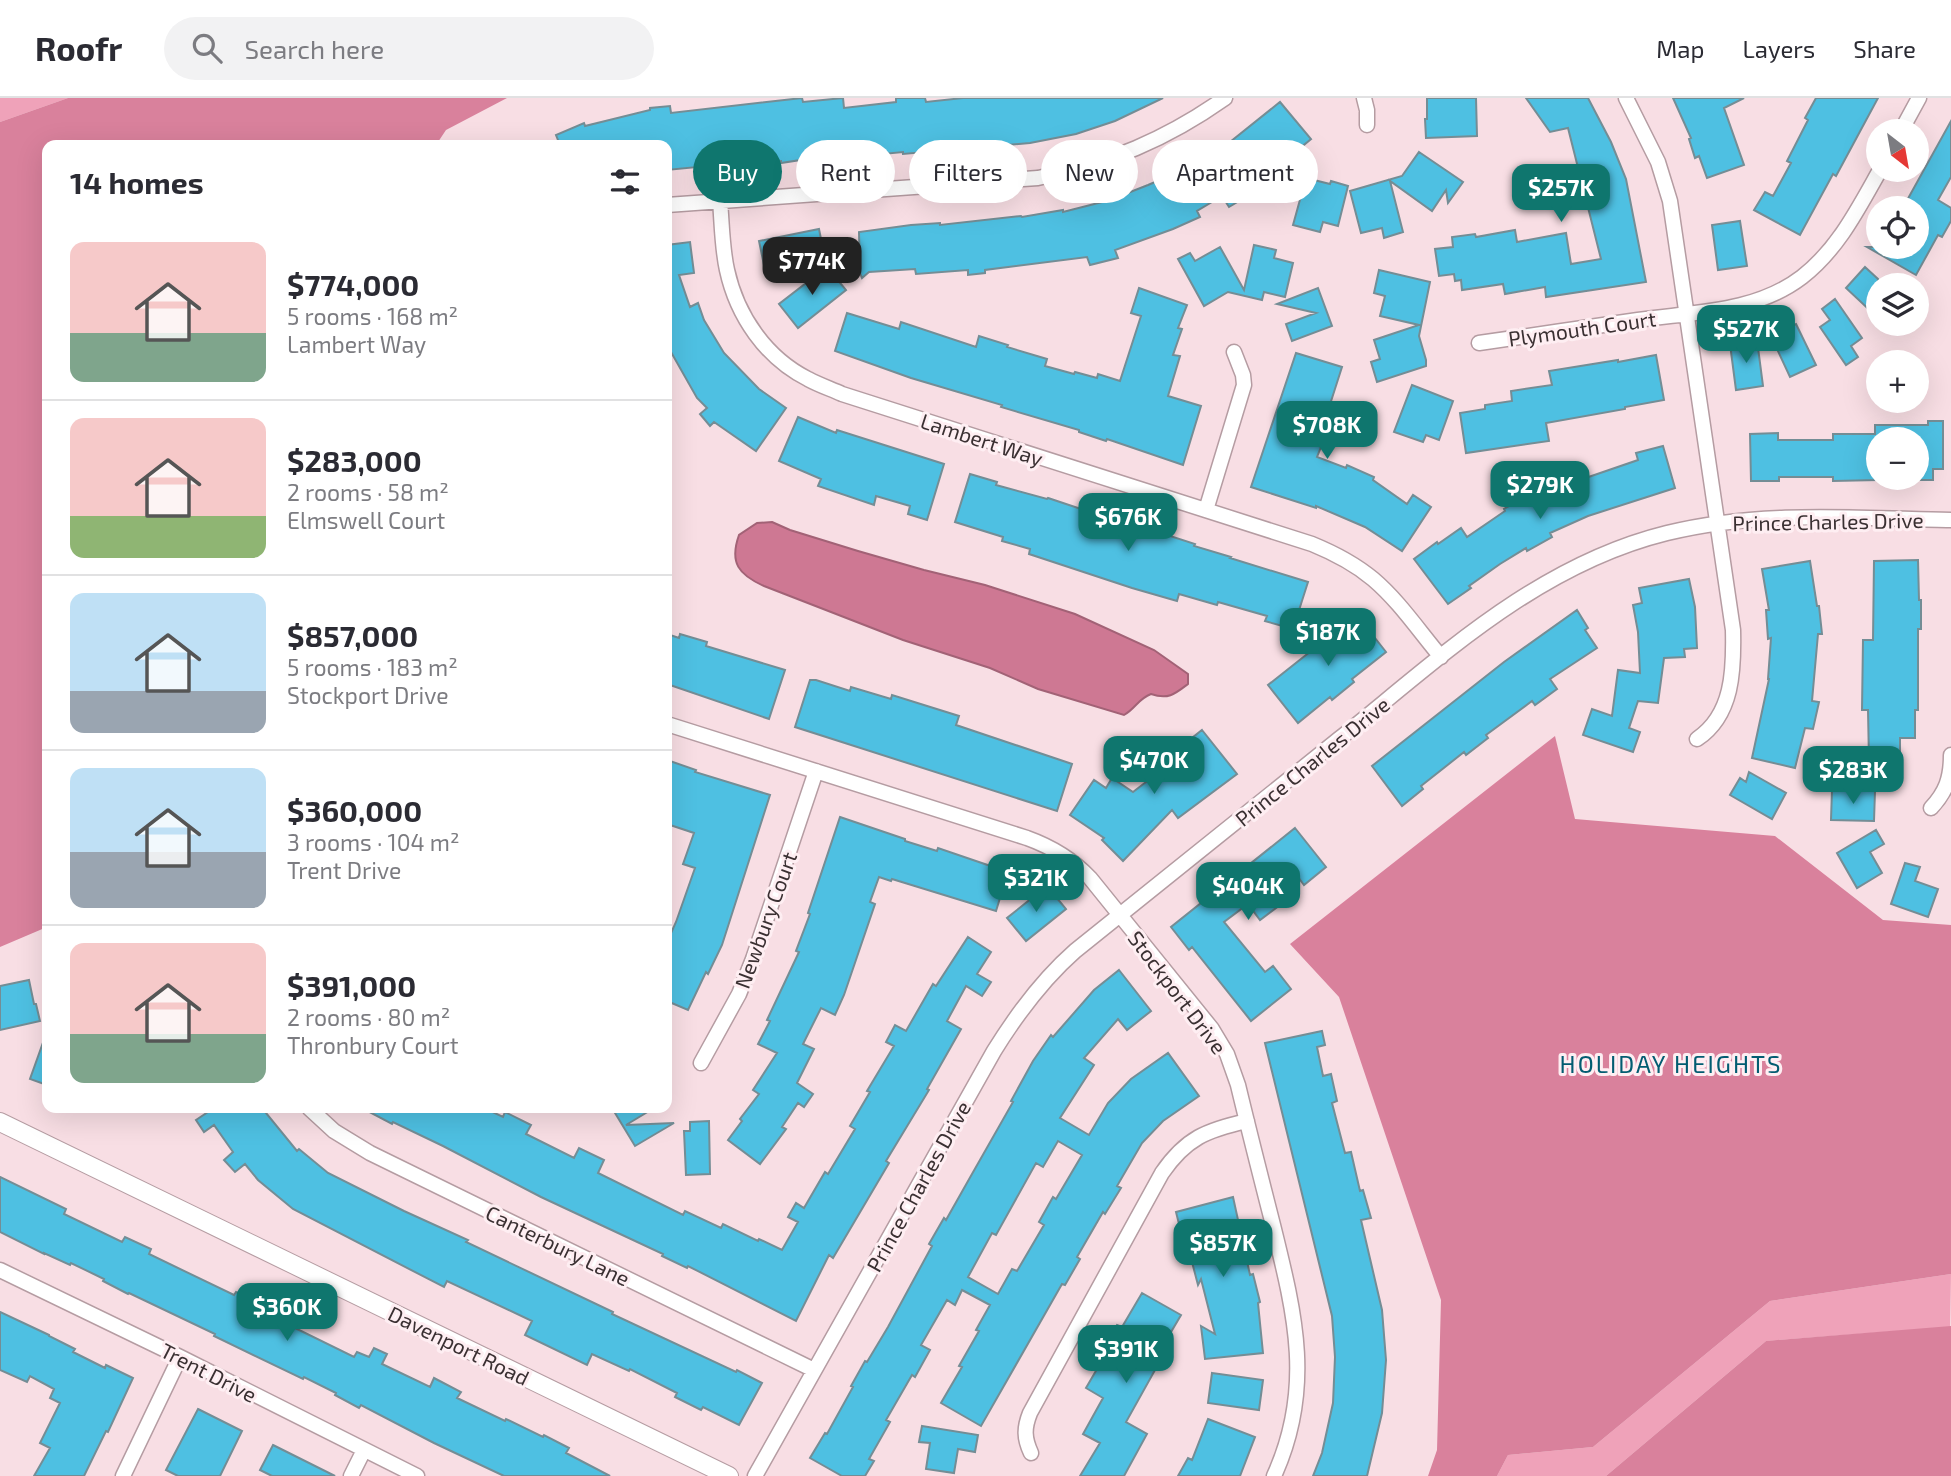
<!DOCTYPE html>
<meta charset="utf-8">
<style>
body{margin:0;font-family:"Exo 2",sans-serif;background:#f2f2f3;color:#2b2b33;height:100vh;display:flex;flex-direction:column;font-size:26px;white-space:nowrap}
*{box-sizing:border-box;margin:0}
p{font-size:23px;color:#7c7c81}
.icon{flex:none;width:38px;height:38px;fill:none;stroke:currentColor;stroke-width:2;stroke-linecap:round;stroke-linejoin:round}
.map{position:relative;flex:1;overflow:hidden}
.details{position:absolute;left:42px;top:42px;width:630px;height:973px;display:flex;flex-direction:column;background:#fff;border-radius:14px;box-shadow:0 7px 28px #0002}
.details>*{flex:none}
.hud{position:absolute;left:693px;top:42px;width:665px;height:63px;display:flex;gap:14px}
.needle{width:46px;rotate:149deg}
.controls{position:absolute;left:1866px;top:21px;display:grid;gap:14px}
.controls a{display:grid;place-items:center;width:63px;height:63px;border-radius:50%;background:#fff;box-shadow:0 7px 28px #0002;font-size:35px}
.price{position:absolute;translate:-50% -60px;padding:0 16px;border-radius:14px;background:#0f766e;color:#fff;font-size:23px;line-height:46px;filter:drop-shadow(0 2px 4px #0008)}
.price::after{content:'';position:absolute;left:50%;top:42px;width:21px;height:16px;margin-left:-10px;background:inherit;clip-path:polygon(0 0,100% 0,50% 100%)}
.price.active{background:#222;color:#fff}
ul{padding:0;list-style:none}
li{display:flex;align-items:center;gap:21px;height:175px;padding:0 28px}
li+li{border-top:2px solid #e1e1e2}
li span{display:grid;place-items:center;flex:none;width:196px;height:140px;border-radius:14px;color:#555}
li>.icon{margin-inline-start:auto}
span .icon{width:84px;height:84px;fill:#fffc;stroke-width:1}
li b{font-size:30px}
h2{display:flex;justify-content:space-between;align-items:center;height:84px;padding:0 28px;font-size:30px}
.pill{padding:0 24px;border-radius:32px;background:#fff;box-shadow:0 7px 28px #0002;font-size:24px;line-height:63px}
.pill.active{background:#0f766e;color:#fff}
header{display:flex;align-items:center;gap:42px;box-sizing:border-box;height:98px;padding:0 35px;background:#fff;border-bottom:2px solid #e1e1e2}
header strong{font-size:33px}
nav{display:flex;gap:38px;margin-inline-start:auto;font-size:24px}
.search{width:490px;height:63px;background:#f2f2f3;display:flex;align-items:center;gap:18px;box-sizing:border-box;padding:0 24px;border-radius:38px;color:#7c7c81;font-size:26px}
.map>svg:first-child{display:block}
.green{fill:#efa2b9}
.forest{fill:#d9819c}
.water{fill:#ce7893;stroke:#a26276;stroke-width:2}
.building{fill:#4ec0e2;stroke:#748d95;stroke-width:2;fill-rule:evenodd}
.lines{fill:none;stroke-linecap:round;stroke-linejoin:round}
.minor-casing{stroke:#b59ca2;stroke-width:17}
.tertiary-casing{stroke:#b59ca2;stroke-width:20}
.minor{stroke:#fff;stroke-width:14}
.tertiary{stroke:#fff;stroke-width:18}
.labels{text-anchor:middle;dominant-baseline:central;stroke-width:6;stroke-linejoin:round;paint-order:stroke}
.street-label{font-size:21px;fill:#3a3032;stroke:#feeef2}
.quarter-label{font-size:24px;letter-spacing:2px;fill:#025c71;stroke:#feeef2}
</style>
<header>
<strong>Roofr</strong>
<div class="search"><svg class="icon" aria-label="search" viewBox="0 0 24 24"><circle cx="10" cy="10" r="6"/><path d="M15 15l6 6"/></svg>Search here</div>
<nav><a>Map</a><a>Layers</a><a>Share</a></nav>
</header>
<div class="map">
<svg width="1951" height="1378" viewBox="0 0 1951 1378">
<rect width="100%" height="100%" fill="#f8dee4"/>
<path class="green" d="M0,0H68L0,24Z
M1951,1176L1950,1229L1766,1243L1606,1378H1497L1508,1357L1593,1349L1770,1203Z"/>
<path class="forest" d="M68,0H507L446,32L436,47H47V829L0,849V24Z
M1555,638L1575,721L1775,738L1883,822L1951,827V1176L1770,1203L1593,1349L1508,1357L1497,1378H1428L1437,1352L1441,1202L1339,899L1290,846Z
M1951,1228V1378H1606L1766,1243Z"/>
<path class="water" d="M772,424L790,432L858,453L924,472L985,487L1075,516L1154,552L1188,576V586C1175,596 1168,602 1151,596C1138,601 1136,610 1124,617L1038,591L990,570L903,542L764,488C739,477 729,465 739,437L757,425Z"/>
<path class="building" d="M802,0L803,4L843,0L844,10L896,4V0H925L926,4L963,0H1163L1115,23L1076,36L1030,45L903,56V54L820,62V59L781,65V63L738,67V65L667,72V47H560L556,37L584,25L585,28L650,12V10L670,8L671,15Z
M1427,0H1476L1477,38L1426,40L1425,21H1427Z
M1526,0H1588L1611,44L1626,81L1646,184L1546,199L1545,189L1505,196L1503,186L1462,192L1461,182L1455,183L1454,176L1439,178L1435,151L1453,149L1452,139L1475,136L1476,139L1515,132L1517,144L1566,135L1571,166L1601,161L1568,30L1550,34Z
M1673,0H1744L1724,10L1744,67L1707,80L1699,58L1695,60L1689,41L1691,40Z
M1816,0H1878L1836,78L1833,76L1800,137L1754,112L1765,94L1773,98L1791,65L1787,63L1808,22L1805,20Z
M1280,4L1311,41L1275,71L1288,75L1258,96L1256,93L1229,109L1222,98L1197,113L1200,119L1173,131L1115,152L1118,160L1090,167L1087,159L985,172V175L968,177V172L916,176L915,171L869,174L862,180L860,175L859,134L911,127L940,125V127L1021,118L1022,119L1063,112V114L1110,102L1148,87L1193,68L1225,48Z
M1951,23V79L1938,102L1951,110V123L1942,139L1938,137L1916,177L1867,149H1916V110L1905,106Z
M1419,54L1463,84L1448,105L1446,92L1432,113L1390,83L1403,134L1384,140L1382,130L1361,135L1350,93L1402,78Z
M1306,80L1330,86L1331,83L1348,88L1338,128L1323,124L1320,134L1293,127Z
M1740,123L1747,168L1718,172L1712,127Z
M819,131L825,161L765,172L759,143Z
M690,144L694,175L679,177L690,209L698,205L704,222L724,255L759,291L786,310L756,353L714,324L710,328L700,316L707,310L697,300L667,247V147Z
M1254,147L1276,152L1274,160L1293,165L1285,199L1264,194L1262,202L1228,194L1204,208L1178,161L1190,155L1195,163L1220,149L1244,192Z
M827,169L846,192L798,230L779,206Z
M1865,169L1878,181V220L1846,190Z
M1379,172L1430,184L1419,238L1426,262V268L1377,284L1371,264L1380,261L1374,242L1419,227L1380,218L1385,198L1374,195Z
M1139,190L1187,207L1178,230L1182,231L1173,257L1180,258L1168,298L1201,308L1183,367L1107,341L1106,343L1079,334V332L1001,309L1002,307L911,280L835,253L847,215L899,231L901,224L976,249L979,238L1008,247L1007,249L1047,261L1045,268L1074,276L1075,274L1097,280L1098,276L1120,283L1141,218L1131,215Z
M1318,190L1332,228L1292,243L1286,226L1316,215L1277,206Z
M1835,201L1862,240L1851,248L1858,259L1846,267L1820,229L1830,222L1822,211Z
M1796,226L1816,267L1790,279L1771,238Z
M1757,242L1763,288L1736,292L1730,246Z
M1296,255L1342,269L1317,347L1321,349L1317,359L1346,370L1347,367L1374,379L1373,382L1407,406L1413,397L1431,409L1402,453L1365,429L1316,408V410L1251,389Z
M1656,257L1664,302L1625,309V311L1546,325L1549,343L1466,355L1460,315L1485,311V307L1512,303L1511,293L1552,287L1549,273L1618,262V264Z
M1412,287L1453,303L1439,342L1426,337L1423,344L1394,334Z
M798,319L836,335L837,332L944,366L927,422L908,416L910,408L876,398L874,407L818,388L821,381L779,363Z
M1928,323H1943V371H1933V382H1916V341H1878V382L1833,383V379H1779V383H1751L1750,336L1778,335V342H1833V336H1875V327H1928Z
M1663,348L1675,390L1588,418L1550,435L1552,439L1527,453L1526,450L1500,466L1469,488L1471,490L1448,506L1414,461L1437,444L1438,446L1461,430L1467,439L1505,413L1504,411L1539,391L1571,378L1574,384L1638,362L1636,355Z
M970,376L997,384L996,387L1047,401L1048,400L1123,425L1124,423L1195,446L1194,448L1231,459L1230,460L1308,484L1293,531L1265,523L1267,518L1218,504L1217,507L1179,496L1177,503L1132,490L1029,456L1030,451L1002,443L1003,439L955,424Z
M1918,462L1919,502H1921V531H1918V612H1915V640H1900V664H1869L1868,612H1862L1863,542H1873L1874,463Z
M1810,463L1817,508H1819L1822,536H1818L1812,603L1819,604L1813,631L1805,630L1795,670L1752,660L1769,581H1768L1771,540L1768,541L1766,512H1769L1762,471Z
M1689,481L1695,509L1697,550L1684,551L1685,559L1664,560L1658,605L1638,603L1629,630L1640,634L1633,654L1583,637L1592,611L1612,618L1618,572L1640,575L1638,534L1633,507L1642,505L1639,490Z
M1353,512L1386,554L1352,581L1354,584L1332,602L1330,599L1298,625L1268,587L1335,534L1331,529Z
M1577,512L1588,530L1585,532L1597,550L1550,581L1557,591L1535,607L1532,603L1486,637L1488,640L1466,657L1464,654L1421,688L1423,691L1402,708L1372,668L1504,564Z
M667,536L679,540L680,536L707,544L706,548L785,572L769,621L667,586Z
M810,582H816L850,593L851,589L891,601L892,597L959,618L956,627L1072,666L1057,713L795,629Z
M1202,632L1237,676L1178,720L1172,712L1123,763L1102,742L1104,740L1070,717L1094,682L1106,690L1112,680L1133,694L1159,674L1153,668L1167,657L1168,659Z
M667,662L696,672L695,674L770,697L722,847L708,876L706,874L688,912L667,903V844L676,824L695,770L683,766L694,735L667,726Z
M1749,674L1786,695L1772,721L1730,697L1740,680L1746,684Z
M1832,692L1875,693L1874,723L1831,722Z
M840,719L905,741V743L937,753L938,750L1008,774L996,813L892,781L891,783L879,779L870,804L875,806L844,897L835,917L821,910L803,946L814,951L797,985L813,996L804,1009L798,1005L782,1029L786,1031L760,1066L728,1042L742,1023L740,1021L759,996L753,992L777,955L758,946L770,923L767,922L799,854L796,853L810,816L808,815Z
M1295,730L1326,769L1304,787L1298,779L1273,799L1280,807L1260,822L1248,806L1224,824L1265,874L1273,868L1291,891L1251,923L1192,849L1189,852L1171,829Z
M1876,732L1884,746L1870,754L1882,775L1857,790L1837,755Z
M1905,765L1920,769L1915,783L1938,791L1928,819L1891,806Z
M1047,788L1066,811L1026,843L1007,820Z
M968,839L991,854L977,876L991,884L982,898L966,888L947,923L961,931L927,991L929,992L886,1063L889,1065L833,1160L829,1157L796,1223L688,1168L687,1170L662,1158L663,1156L541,1099L443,1048L393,1024L392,1026L362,1010H484L503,1019L505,1014L531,1027L526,1036L574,1060L579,1050L604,1062L598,1075L683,1117L685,1113L721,1130L723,1126L758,1143L759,1141L782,1152L798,1124L788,1119L796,1105L804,1110L825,1074L828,1076L855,1031L850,1028L870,994L867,993L894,948L886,944L895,927L906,933L933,886L936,888Z
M1119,872L1151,913L1127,932L1118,921L1084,960L1094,967L1060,1020L1089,1037L1108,1005L1131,981L1168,955L1199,998L1163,1023L1142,1045L1117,1088L1121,1090L1105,1116L1103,1114L1077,1159L1080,1161L1065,1187L1062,1186L981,1328L941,1305L962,1269L959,1268L979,1233L976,1232L990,1207L962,1192L955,1207L947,1202L921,1247L930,1252L915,1279L912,1277L886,1322L890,1324L869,1361L874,1363L865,1378H842L810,1360L825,1335L827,1336L853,1289L851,1288L865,1263L867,1264L888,1229L932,1148L929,1146L944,1120L946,1122L972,1076L1013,1004L1011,1003L1033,963L1051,937L1053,939L1094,892ZM1058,1043L1082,1057L1056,1101L1053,1099L1039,1124L1044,1127L1017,1173L1012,1171L998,1196L968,1179L992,1135L996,1137L1036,1065L1043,1069Z
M29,882L34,906H36L40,923L0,932V888Z
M1322,933L1325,947L1317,949L1323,978L1331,976L1337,1003L1332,1005L1345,1055L1351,1054L1360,1093L1363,1092L1371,1120L1361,1122L1382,1212L1386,1262L1382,1315L1367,1378H1313L1322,1355L1333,1305L1335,1259L1332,1218L1265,945Z
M45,939H47V987L30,981Z
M214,1010H262L297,1053L299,1051L328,1075L404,1113L468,1142L466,1144L613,1214L612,1216L736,1274L737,1272L762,1285L739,1327L703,1309L701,1312L675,1299L677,1295L630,1271L629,1273L592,1256L587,1267L525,1237L532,1223L447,1183L444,1189L293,1111L258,1082L245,1066L235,1074L224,1062L233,1054L214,1027L204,1034L196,1022Z
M612,1010H654L626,1027L674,1025L635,1048Z
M709,1023L710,1076L686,1077L684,1033H690V1024Z
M0,1079L66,1111L64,1116L122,1144L125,1139L151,1151L149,1156L234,1197L236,1194L272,1211L275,1205L301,1219L295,1230L354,1259L357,1254L369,1259L374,1250L387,1256L382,1266L430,1289L434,1280L461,1294L457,1300L505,1323L506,1321L543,1339L544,1337L569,1350L566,1355L610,1378H504L434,1345L361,1307L359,1310L335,1297L336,1295L304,1279L303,1281L214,1238L215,1236L129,1195L128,1196L103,1183L104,1181L71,1165L70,1167L44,1155V1156L0,1134Z
M1233,1099L1250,1177L1253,1176L1260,1204L1258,1205L1263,1255L1205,1261L1201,1228L1215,1236L1201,1181L1198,1187L1186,1141L1183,1142L1176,1114Z
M1142,1195L1181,1217L1161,1251L1165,1254L1126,1324L1147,1336L1124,1378H1080L1100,1345L1083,1336L1103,1300L1086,1290L1107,1254L1103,1252L1117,1227L1122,1229Z
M0,1214L49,1237V1238L75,1251L73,1254L105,1270L106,1267L133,1280L108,1334L106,1333L84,1378H34L50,1350L40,1345L60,1305L50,1300L54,1291L30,1278L27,1284L0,1272Z
M1212,1275L1263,1282L1259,1312L1208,1305Z
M198,1311L242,1333L220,1378H178L166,1372Z
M1208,1321L1255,1339L1240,1378H1178L1188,1360L1192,1362Z
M922,1328L978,1337L975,1354L958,1351L954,1375L926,1371L930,1345L919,1344Z
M273,1347L335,1378H272L260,1372Z"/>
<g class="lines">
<defs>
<path id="minor" d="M1364,0L1367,12V27
M1626,0L1658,64L1670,103L1733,532C1734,572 1733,617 1697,641
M1901,33L1919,0
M720,103C722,126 722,150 727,172C737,218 766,260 808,281C819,287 831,291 842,296L1312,446C1334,455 1355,466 1373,481C1399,503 1419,533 1441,559
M667,107L1038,80C1108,66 1167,41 1225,0
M1479,245C1532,237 1585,230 1638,222C1693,214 1755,215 1802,179C1838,151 1858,111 1880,72
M1206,412L1244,287L1243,277L1234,254
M667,626L1027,740C1052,749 1072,761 1090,780L1212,931L1227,956L1238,987C1249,1033 1261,1080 1273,1127C1295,1216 1314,1290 1274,1378
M1931,710C1946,694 1951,680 1951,657
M701,965L739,896L753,861L816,673
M309,1010L334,1033L370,1055L814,1272
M0,1172L180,1259L417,1378
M1031,1355C1024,1340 1024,1330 1030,1315L1162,1075C1186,1040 1207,1032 1247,1023
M123,1378L180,1259
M351,1378L364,1352
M755,1378L994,953C1017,916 1042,882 1075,853C1163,783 1251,712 1339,641C1440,560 1537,467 1667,435C1760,412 1856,420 1951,422"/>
<path id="tertiary" d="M0,1024L729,1378"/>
</defs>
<use href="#minor" class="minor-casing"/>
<use href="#tertiary" class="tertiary-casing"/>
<use href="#minor" class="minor"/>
<use href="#tertiary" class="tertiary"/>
</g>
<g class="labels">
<g class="street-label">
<text transform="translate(1582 230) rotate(-8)">Plymouth Court</text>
<text transform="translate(982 341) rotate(18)">Lambert Way</text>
<text transform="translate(1828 423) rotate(-1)">Prince Charles Drive</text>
<text transform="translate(1312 663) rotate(-39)">Prince Charles Drive</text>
<text transform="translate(765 822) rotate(-70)">Newbury Court</text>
<text transform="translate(1178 894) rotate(53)">Stockport Drive</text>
<text transform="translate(918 1088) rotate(-61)">Prince Charles Drive</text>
<text transform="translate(558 1147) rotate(26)">Canterbury Lane</text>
<text transform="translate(459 1247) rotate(26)">Davenport Road</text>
<text transform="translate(209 1274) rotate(27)">Trent Drive</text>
</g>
<g class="quarter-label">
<text x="1671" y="965">HOLIDAY HEIGHTS</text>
</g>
</g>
</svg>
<div class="controls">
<a><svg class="needle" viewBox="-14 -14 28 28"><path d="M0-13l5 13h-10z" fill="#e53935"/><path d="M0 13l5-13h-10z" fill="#7c7c81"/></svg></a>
<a><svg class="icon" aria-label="locate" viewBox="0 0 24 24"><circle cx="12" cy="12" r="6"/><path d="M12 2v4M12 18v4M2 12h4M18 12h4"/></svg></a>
<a><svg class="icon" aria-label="layers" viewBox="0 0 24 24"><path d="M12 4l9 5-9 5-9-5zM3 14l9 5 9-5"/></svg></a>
<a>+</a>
<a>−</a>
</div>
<b class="price" style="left:1561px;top:126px">$257K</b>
<b class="price active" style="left:812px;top:199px">$774K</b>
<b class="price" style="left:1746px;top:267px">$527K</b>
<b class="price" style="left:1327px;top:363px">$708K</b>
<b class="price" style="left:1540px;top:423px">$279K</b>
<b class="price" style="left:1128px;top:455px">$676K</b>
<b class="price" style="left:1328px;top:570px">$187K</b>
<b class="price" style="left:1154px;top:698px">$470K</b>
<b class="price" style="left:1853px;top:708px">$283K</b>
<b class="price" style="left:1036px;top:816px">$321K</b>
<b class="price" style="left:1248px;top:824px">$404K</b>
<b class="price" style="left:1223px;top:1181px">$857K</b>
<b class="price" style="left:287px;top:1245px">$360K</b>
<b class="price" style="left:1126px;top:1287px">$391K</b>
<div class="hud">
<a class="pill active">Buy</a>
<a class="pill">Rent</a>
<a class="pill">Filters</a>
<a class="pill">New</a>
<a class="pill">Apartment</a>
</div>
<section class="details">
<h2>14 homes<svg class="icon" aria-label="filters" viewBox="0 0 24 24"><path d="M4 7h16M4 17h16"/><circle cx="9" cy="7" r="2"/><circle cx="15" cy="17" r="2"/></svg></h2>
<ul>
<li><span style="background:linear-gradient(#f6c9c9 65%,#7fa58c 0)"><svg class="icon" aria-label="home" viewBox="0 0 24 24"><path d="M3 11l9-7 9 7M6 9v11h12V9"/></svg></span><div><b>$774,000</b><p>5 rooms · 168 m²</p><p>Lambert Way</p></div></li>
<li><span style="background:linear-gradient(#f6c9c9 70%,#8fb573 0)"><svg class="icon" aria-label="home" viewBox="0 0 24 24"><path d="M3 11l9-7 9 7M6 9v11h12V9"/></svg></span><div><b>$283,000</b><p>2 rooms · 58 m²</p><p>Elmswell Court</p></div></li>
<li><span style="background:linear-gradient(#bfe0f5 70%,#9aa5b1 0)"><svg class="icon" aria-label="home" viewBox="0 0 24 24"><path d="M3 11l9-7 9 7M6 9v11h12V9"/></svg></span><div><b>$857,000</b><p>5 rooms · 183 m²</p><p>Stockport Drive</p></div></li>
<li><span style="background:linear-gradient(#bfe0f5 60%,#9aa5b1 0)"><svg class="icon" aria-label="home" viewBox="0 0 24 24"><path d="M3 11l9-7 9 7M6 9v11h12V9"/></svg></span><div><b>$360,000</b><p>3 rooms · 104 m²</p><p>Trent Drive</p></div></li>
<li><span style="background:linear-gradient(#f6c9c9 65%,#7fa58c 0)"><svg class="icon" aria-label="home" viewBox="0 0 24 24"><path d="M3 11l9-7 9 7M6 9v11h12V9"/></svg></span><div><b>$391,000</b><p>2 rooms · 80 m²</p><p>Thronbury Court</p></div></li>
</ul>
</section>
</div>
